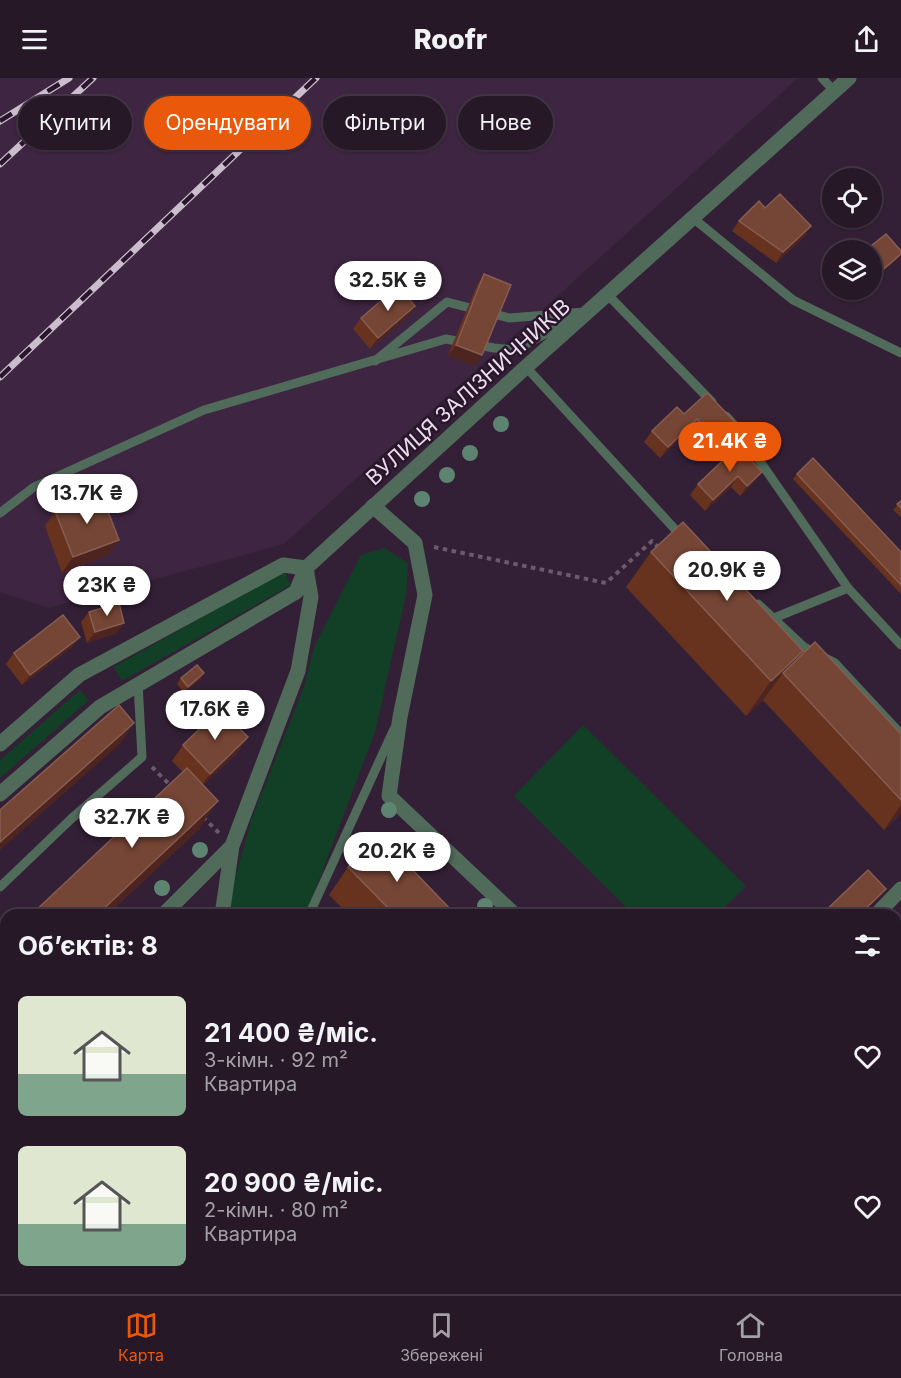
<!DOCTYPE html>
<html lang="uk">
<meta charset="utf-8">
<style>
body{margin:0;font-family:Inter,sans-serif;background:#2f2130;color:#f1f3f6;height:100vh;display:flex;flex-direction:column;font-size:22px;white-space:nowrap}
*{box-sizing:border-box;margin:0}
p{font-size:20px;color:#a4a0a8}
.icon{flex:none;width:33px;height:33px;fill:none;stroke:currentColor;stroke-width:2;stroke-linecap:round;stroke-linejoin:round}
.map{position:relative;flex:1;overflow:hidden}
.drawer{position:absolute;left:0px;top:831px;width:902px;height:386px;display:flex;flex-direction:column;background:#271828;border-radius:18px 18px 0 0;box-shadow:0 2px 4px #0004,0 0 0 2px #433745}
.drawer>*{flex:none}
.banner{position:absolute;left:18px;top:18px;width:600px;height:54px;display:flex;gap:12px}
.fabs{position:absolute;left:822px;top:90px;display:grid;gap:12px}
.fabs a{display:grid;place-items:center;width:60px;height:60px;border-radius:50%;background:#271828;box-shadow:0 2px 4px #0004,0 0 0 2px #433745;font-size:30px}
.price{position:absolute;translate:-50% -51px;padding:0 14px;border-radius:21px;background:#fff;color:#222;font-size:20px;line-height:39px;filter:drop-shadow(0 2px 3px #0008)}
.price::after{content:'';position:absolute;left:50%;top:36px;width:18px;height:14px;margin-left:-9px;background:inherit;clip-path:polygon(0 0,100% 0,50% 100%)}
.price.selected{background:#ea580c;color:#fff}
ul{padding:0;list-style:none}
li{display:flex;align-items:center;gap:18px;height:150px;padding:0 18px}
li span{display:grid;place-items:center;flex:none;width:168px;height:120px;border-radius:9px;color:#555}
li>.icon{margin-inline-start:auto}
span .icon{width:72px;height:72px;fill:#fffc;stroke-width:1}
li b{font-size:26px}
h2{display:flex;justify-content:space-between;align-items:center;height:72px;padding:0 18px;font-size:26px}
.chip{padding:0 21px;border-radius:27px;background:#271828;box-shadow:0 2px 4px #0004,0 0 0 2px #433745;font-size:21px;line-height:54px}
.chip.selected{background:#ea580c;color:#fff}
header{display:flex;justify-content:space-between;align-items:center;height:78px;padding:0 18px;background:#271828;font-size:27px;font-weight:800}
.dock{display:flex;justify-content:space-around;align-items:center;height:84px;border-top:2px solid #433745;background:#271828;font-size:16px;color:#a4a0a8}
.dock a{display:grid;justify-items:center;gap:3px}
.dock .selected{color:#ea580c}
.map>svg:first-child{display:block}
.built{fill:#3e2541}
.green{fill:#114026}
.lines{fill:none;stroke-linecap:round;stroke-linejoin:round}
.path{stroke:#6b596d;stroke-width:4;stroke-dasharray:4.5 4.5;stroke-linecap:butt}
.service{stroke:#516b5b;stroke-width:9}
.minor{stroke:#516b5b;stroke-width:15}
.tertiary{stroke:#516b5b;stroke-width:15}
.rail-casing{stroke:#cbbdcd;stroke-width:7}
.rail{stroke:#2a162c;stroke-width:4.5;stroke-dasharray:14;stroke-linecap:butt}
.tree{fill:#5d8470}
.wall{fill:#67331f}
.shaded-wall{fill:#4d241f}
.building{fill:#754535;stroke:#875d52;stroke-width:1.5}
.labels{text-anchor:middle;dominant-baseline:central;stroke-width:5;stroke-linejoin:round;paint-order:stroke}
.street-label{font-size:21px;fill:#eaddec;stroke:#2a162c}
</style>
<header><svg class="icon" aria-label="menu" viewBox="0 0 24 24"><path d="M4 6h16M4 12h16M4 18h16"/></svg>Roofr<svg class="icon" aria-label="share" viewBox="0 0 24 24"><path d="M12 15V3M7 8l5-5 5 5M5 13v7h14v-7"/></svg></header>
<div class="map">
<svg width="901" height="1216" viewBox="0 0 901 1216">
<rect width="100%" height="100%" fill="#342036"/>
<path class="built" d="M0,0H798L284,466L49,530L0,514Z"/>
<path class="green" d="M384,470L408,485L406,517L375,654L308,831L239,837L228,825L252,740L304,609L314,569L361,477Z
M284,493L291,507L122,603L114,589Z
M80,612L89,622L0,700V682Z
M583,647L746,808L717,837H634L514,718Z
M149,1210H241V1211L238,1216H146Z"/>
<g class="lines">
<path class="path" d="M434,469L606,505L652,463L659,470
M152,689L172,709
M203,739L219,755"/>
<path class="service" d="M822,0L834,13
M693,140L793,222L901,275
M607,216L712,324
M375,283L447,224L509,240L585,234
M526,289L683,460
M726,338L736,349L848,510L901,567
M0,435L34,409L204,332L446,261L494,270L515,272L571,242
M758,526L804,569L835,585L901,656
M774,540L848,510
M0,809L71,741L142,679L138,605
M309,837L394,651"/>
<path class="minor" d="M373,428L415,465L425,517L400,639L389,718L515,837
M0,666L79,597L283,487L306,490
M0,716L100,629L296,514L306,490
M163,837L232,768
M222,837L232,768L298,593L311,519L306,490
M876,837L901,811
M0,999L6,993
M482,1216L488,1210"/>
<path class="tertiary" d="M306,490L526,289L849,0"/>
<defs>
<path id="rail" d="M0,43L69,0
M0,86L93,0
M0,299L316,0"/>
</defs>
<use href="#rail" class="rail-casing"/>
<use href="#rail" class="rail"/>
</g>
<g class="tree">
<circle cx="501" cy="346" r="8"/>
<circle cx="470" cy="375" r="8"/>
<circle cx="447" cy="397" r="8"/>
<circle cx="422" cy="421" r="8"/>
<circle cx="389" cy="732" r="8"/>
<circle cx="200" cy="772" r="8"/>
<circle cx="436" cy="778" r="8"/>
<circle cx="162" cy="810" r="8"/>
<circle cx="485" cy="828" r="8"/>
</g>
<path class="wall" d="M765,130L811,148L804,159L776,185L732,153L739,143Z
M484,196L475,288L448,277L477,207Z
M408,239L370,271L353,251L361,240Z
M684,336L734,343L727,354L709,372L689,351L660,380L644,364L652,353Z
M738,368L754,404L740,418L731,409L705,433L690,417L698,406Z
M797,396L901,474V516L793,401Z
M901,423V439L893,432Z
M55,433L119,462L108,477L62,495L45,448Z
M651,474L803,573L798,580L901,656V735L884,752L763,622L746,638L626,509Z
M89,534L117,555L87,565L81,544Z
M80,559L72,569L22,607L6,586L14,575Z
M181,600L201,601L184,614L177,606Z
M248,659L237,675L203,707L199,751L107,837H31L183,694L172,683L183,667Z
M348,789L456,837H349L329,817Z
M6,866V884L0,878V875Z
M901,977V1052L896,1046V982Z"/>
<path class="shaded-wall" d="M811,148L804,159L776,185L783,174Z
M901,176L899,180L872,203V201Z
M415,228L408,239L370,271L378,260Z
M456,267L482,277L475,288L448,277Z
M697,341L689,351L660,380L668,369Z
M734,343L727,354L709,372L716,361Z
M762,394L754,404L740,418L747,408Z
M738,398L731,409L705,433L713,422Z
M119,462L108,477L62,495L73,479Z
M124,545L117,555L87,565L95,554Z
M80,559L72,569L22,607L30,597Z
M803,573L786,598L783,595L763,622L746,638L771,603Z
M204,595L201,601L184,614L188,609Z
M134,645L120,666L0,772V764Z
M248,659L237,675L199,711L210,696Z
M218,723L199,751L107,837H97Z
M901,727V735L884,752Z
M886,811L882,816L861,837H859Z
M6,939V942L0,948V945Z"/>
<path class="building" d="M780,116L811,148L783,174L739,143L759,123L765,130Z
M886,156L901,173V176L872,201V172H866Z
M484,196L511,207L482,277L456,267Z
M398,208L415,228L378,260L361,240Z
M707,315L734,343L716,361L697,341L668,369L652,353L677,329L684,336Z
M738,368L762,394L747,408L738,398L713,422L698,406Z
M813,380L901,474V507L797,396Z
M101,415L119,462L73,479L55,433Z
M901,423V430L897,426Z
M683,444L803,573L771,603L651,474Z
M119,525L124,545L95,554L89,534Z
M63,537L80,559L30,597L14,575Z
M815,564L901,656V722L783,595Z
M197,587L204,595L188,609L181,600Z
M119,627L134,645L0,764V732Z
M220,631L248,659L210,696L183,667Z
M187,690L218,723L97,837H31Z
M380,758L456,837H395L348,789Z
M868,792L886,811L859,837H821Z
M0,911L6,917V939L0,945Z
M901,977V1025L896,1018V982Z"/>
<g class="labels">
<g class="street-label">
<text transform="translate(468 314) rotate(-42)">ВУЛИЦЯ ЗАЛІЗНИЧНИКІВ</text>
</g>
</g>
</svg>
<div class="fabs">
<a><svg class="icon" aria-label="locate" viewBox="0 0 24 24"><circle cx="12" cy="12" r="6"/><path d="M12 2v4M12 18v4M2 12h4M18 12h4"/></svg></a>
<a><svg class="icon" aria-label="layers" viewBox="0 0 24 24"><path d="M12 4l9 5-9 5-9-5zM3 14l9 5 9-5"/></svg></a>
</div>
<b class="price" style="left:388px;top:234px">32.5K ₴</b>
<b class="price selected" style="left:730px;top:395px">21.4K ₴</b>
<b class="price" style="left:87px;top:447px">13.7K ₴</b>
<b class="price" style="left:727px;top:524px">20.9K ₴</b>
<b class="price" style="left:107px;top:539px">23K ₴</b>
<b class="price" style="left:215px;top:663px">17.6K ₴</b>
<b class="price" style="left:132px;top:771px">32.7K ₴</b>
<b class="price" style="left:397px;top:805px">20.2K ₴</b>
<div class="banner">
<a class="chip">Купити</a>
<a class="chip selected">Орендувати</a>
<a class="chip">Фільтри</a>
<a class="chip">Нове</a>
</div>
<section class="drawer">
<h2>Об’єктів: 8<svg class="icon" aria-label="filters" viewBox="0 0 24 24"><path d="M4 7h16M4 17h16"/><circle cx="9" cy="7" r="2"/><circle cx="15" cy="17" r="2"/></svg></h2>
<ul>
<li><span style="background:linear-gradient(#dfe7d0 65%,#7fa58c 0)"><svg class="icon" aria-label="home" viewBox="0 0 24 24"><path d="M3 11l9-7 9 7M6 9v11h12V9"/></svg></span><div><b>21 400 ₴/міс.</b><p>3-кімн. · 92 m²</p><p>Квартира</p></div><svg class="icon" aria-label="heart" viewBox="0 0 24 24"><path d="M12 20l-8-8c-3-5 5-10 8-4 3-6 11-1 8 4z"/></svg></li>
<li><span style="background:linear-gradient(#dfe7d0 65%,#7fa58c 0)"><svg class="icon" aria-label="home" viewBox="0 0 24 24"><path d="M3 11l9-7 9 7M6 9v11h12V9"/></svg></span><div><b>20 900 ₴/міс.</b><p>2-кімн. · 80 m²</p><p>Квартира</p></div><svg class="icon" aria-label="heart" viewBox="0 0 24 24"><path d="M12 20l-8-8c-3-5 5-10 8-4 3-6 11-1 8 4z"/></svg></li>
</ul>
</section>
</div>
<nav class="dock">
<a class="selected"><svg class="icon" aria-label="map" viewBox="0 0 24 24"><path d="M3 6l6-2 6 2 6-2v14l-6 2-6-2-6 2zM9 4v14M15 6v14"/></svg>Карта</a>
<a><svg class="icon" aria-label="saved" viewBox="0 0 24 24"><path d="M7 4h10v16l-5-4-5 4z"/></svg>Збережені</a>
<a><svg class="icon" aria-label="home" viewBox="0 0 24 24"><path d="M3 11l9-7 9 7M6 9v11h12V9"/></svg>Головна</a>
</nav>
